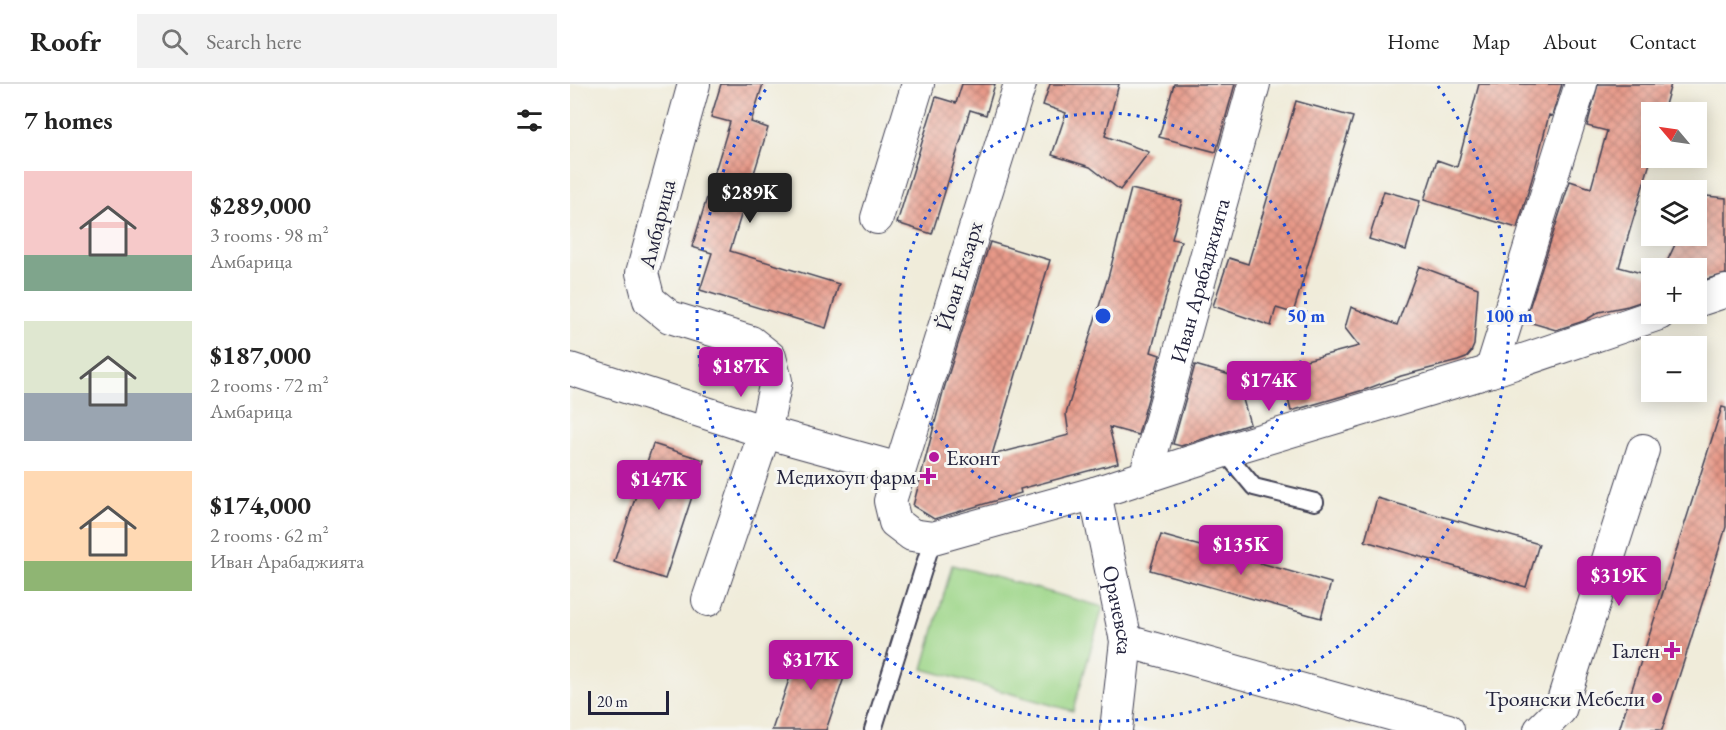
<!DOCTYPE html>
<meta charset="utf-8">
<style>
body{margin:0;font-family:"EB Garamond",serif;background:#f2f2f2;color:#222;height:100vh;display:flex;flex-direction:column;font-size:22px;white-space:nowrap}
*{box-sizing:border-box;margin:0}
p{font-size:20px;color:#767676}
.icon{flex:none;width:33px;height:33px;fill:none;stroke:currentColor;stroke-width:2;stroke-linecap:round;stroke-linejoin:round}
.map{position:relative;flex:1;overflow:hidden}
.side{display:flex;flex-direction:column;background:#fff;width:570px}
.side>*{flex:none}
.needle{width:39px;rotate:299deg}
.buttons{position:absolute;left:1071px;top:18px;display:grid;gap:12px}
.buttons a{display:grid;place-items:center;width:66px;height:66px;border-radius:0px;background:#fff;box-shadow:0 3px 15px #0003;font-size:30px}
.scale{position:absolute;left:18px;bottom:15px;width:81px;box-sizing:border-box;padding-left:6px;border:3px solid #22223b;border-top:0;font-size:16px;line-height:21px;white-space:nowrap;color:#22223b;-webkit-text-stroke:4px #f6f6f2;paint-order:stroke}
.price{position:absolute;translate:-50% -51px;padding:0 14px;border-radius:6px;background:#b5179e;color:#fff;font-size:20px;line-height:39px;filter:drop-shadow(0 2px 3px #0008)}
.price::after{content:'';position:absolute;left:50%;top:36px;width:18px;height:14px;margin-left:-9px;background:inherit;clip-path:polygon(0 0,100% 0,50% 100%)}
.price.on{background:#222;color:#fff}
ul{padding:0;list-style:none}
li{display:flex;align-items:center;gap:18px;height:150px;padding:0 24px}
li span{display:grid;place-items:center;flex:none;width:168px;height:120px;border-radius:0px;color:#555}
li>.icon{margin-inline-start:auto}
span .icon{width:72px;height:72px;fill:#fffc;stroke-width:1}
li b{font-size:26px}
h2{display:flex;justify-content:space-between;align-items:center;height:72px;padding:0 24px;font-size:26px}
header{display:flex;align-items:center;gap:36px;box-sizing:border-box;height:84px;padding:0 30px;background:#fff;border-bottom:2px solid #e0e0e0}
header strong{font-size:28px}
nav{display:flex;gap:33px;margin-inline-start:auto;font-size:21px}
.search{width:420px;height:54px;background:#f2f2f2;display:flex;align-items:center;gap:15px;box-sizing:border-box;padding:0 21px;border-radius:0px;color:#767676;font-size:22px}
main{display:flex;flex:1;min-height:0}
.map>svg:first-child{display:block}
.green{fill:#9cd587;stroke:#5f7c61;stroke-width:1.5}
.building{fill:url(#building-cross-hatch)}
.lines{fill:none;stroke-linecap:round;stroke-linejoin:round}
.service-casing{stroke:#414053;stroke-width:20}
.minor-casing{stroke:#414053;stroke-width:34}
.service{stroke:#fff;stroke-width:16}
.minor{stroke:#fff;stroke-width:32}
.ring{fill:none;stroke:#1d4ed8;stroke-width:3;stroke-dasharray:3 6}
.poi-dot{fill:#b5179e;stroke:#f6f6f2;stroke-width:2}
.labels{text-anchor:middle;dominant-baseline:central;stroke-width:6;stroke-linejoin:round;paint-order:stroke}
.street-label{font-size:22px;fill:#22223b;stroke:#f6f6f2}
.poi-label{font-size:22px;fill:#22223b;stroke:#f6f6f2;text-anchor:end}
.centre{fill:#1d4ed8;stroke:#f6f6f2;stroke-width:3}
.ring-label{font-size:18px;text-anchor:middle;font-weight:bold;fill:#1d4ed8;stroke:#f6f6f2;stroke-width:6;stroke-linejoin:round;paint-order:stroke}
</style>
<header>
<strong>Roofr</strong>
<div class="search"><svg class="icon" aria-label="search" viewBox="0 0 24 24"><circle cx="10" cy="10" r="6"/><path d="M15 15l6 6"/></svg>Search here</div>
<nav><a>Home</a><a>Map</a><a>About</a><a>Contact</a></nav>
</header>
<main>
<section class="side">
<h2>7 homes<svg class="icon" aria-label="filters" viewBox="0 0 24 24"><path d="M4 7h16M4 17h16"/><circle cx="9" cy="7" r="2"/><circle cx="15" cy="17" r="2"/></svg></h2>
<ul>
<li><span style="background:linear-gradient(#f6c9c9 70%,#7fa58c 0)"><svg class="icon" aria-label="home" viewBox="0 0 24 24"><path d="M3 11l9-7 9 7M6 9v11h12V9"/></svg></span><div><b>$289,000</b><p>3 rooms · 98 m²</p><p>Амбарица</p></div></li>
<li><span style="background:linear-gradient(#dfe7d0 60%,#9aa5b1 0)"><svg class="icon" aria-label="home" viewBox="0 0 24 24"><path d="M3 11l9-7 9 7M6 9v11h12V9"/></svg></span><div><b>$187,000</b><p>2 rooms · 72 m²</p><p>Амбарица</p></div></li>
<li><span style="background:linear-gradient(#ffd9b3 75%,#8fb573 0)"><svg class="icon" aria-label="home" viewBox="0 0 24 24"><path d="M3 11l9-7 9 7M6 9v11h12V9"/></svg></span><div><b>$174,000</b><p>2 rooms · 62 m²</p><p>Иван Арабаджията</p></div></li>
</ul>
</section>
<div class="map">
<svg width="1156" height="646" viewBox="0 0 1156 646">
<defs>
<pattern id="building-cross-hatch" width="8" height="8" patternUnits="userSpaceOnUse" patternTransform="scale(1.5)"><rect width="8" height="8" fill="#e79988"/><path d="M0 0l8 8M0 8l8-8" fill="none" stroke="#bb7c70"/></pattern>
</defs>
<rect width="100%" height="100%" fill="#f6f6f2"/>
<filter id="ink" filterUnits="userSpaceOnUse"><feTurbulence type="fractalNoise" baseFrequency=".0167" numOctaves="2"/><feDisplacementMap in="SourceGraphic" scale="12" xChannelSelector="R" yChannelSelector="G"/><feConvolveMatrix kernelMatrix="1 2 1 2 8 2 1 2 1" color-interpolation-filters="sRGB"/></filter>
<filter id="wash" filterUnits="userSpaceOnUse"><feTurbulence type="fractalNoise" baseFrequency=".008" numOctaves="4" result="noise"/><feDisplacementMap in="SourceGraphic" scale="24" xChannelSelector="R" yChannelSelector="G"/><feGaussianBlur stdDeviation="1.35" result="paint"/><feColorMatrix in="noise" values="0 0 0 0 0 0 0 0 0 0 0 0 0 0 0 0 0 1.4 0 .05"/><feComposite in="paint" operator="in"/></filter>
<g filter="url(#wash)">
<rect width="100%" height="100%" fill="#f0ecda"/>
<path class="green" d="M382,481L533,523L503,627L353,585Z"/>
<g id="blocks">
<path class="building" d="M151,0H193L181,38L198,44L160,167L269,200L256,244L130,206L142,169L122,163L160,38L141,33Z
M392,0H425L416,31L400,26L362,150L327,139L366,13L386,19Z
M480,0H549L535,52L579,68L550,106L520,83L482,71L496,29L473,21Z
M604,0H665L646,68L589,53Z
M909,0H992L982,32L979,31L965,85L947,144L854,116L867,76L887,83Z
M1028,0H1101L1093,28H1082V72L1049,183L1082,192V214L1058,222L1029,228L1014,237L986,246L955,237L1000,97L1021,104L1037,47L1017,42Z
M726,17L783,33L723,229L706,224L701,242L643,222L659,174L678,180Z
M561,105L612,117L602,155L611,157L581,268L590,271L568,351L539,343L548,379L450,405L451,409L364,435L343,422L373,308L420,158L480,176L422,371L499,351L496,330L539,190Z
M814,107L850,117L836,166L799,155Z
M1126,111L1156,114V190L1126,198V184H1094L1109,152H1126Z
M849,182L908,204L904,261L901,268L896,274L888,277L831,292L797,305L721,327L710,283L789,262L775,244L781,223L827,241Z
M625,281L660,291L669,301L680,340L611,362L603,360Z
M1152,323L1156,324V443L1121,555L1092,646H1049Z
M83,360L134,376L95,495L44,478Z
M807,414L969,460L956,503L795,457Z
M591,451L761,499L751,534L580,486Z
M231,560L280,576L256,646H202Z"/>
</g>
</g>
<g filter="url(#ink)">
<use href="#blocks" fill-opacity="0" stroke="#414053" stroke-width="1.5"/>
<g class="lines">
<defs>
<path id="service" d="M654,367L684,403L745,418
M303,646L363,454"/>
<g id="minor">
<path d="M124,0L72,189L79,216L100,233L181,258L200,273L206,297L195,348L138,516"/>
<path d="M450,0L320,417L325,438L342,451L363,454L525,409L654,367L921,287L1089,230"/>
<path d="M307,134L348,0"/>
<path d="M1126,217L1156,207"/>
<path d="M0,285L195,348L329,385"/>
<path d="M921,287L1011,0"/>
<path id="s1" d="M575,393L684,0"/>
<path id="s2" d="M525,409L556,557L546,646"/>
<path d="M556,557L878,646"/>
<path d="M970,646L990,626L1073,366"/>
</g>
</defs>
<use href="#service" class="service-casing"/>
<use href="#minor" class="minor-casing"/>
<use href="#service" class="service"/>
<use href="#minor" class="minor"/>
</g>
</g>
<g class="ring">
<circle cx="533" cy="232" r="203"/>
<path d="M868 2A406 406 0 1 1 198 2"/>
</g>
<g class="poi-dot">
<circle cx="364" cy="373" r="6"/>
<path d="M355 383h6v6h6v6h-6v6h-6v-6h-6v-6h6z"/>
<path d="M1099 557h6v6h6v6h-6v6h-6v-6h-6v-6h6z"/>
<circle cx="1087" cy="614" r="6"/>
</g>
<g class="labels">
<g class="street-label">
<text transform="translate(87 140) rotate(-76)">Амбарица</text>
<text transform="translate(389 192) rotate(-73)">Йоан Екзарх</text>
<text stroke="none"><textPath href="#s1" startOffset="204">Иван Арабаджията</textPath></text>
<text stroke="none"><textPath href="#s2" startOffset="120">Орачевска</textPath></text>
</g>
<g class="poi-label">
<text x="376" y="373" text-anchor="start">Еконт</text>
<text x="346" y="392">Медихоуп фарм</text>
<text x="1090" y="566">Гален</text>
<text x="1075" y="614">Троянски Мебели</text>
</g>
</g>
<circle cx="533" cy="232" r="9" class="centre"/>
<g class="ring-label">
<text x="736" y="238">50 m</text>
<text x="939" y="238">100 m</text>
</g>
</svg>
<div class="buttons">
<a><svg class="needle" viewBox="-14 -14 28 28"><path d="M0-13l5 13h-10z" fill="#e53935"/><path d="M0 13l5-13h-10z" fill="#767676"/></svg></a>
<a><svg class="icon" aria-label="layers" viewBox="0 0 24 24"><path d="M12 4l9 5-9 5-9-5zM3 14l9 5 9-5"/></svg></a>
<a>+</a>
<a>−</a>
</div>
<div class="scale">20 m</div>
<b class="price on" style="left:180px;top:140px">$289K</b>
<b class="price" style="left:171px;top:314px">$187K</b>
<b class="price" style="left:699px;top:328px">$174K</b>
<b class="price" style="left:89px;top:427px">$147K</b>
<b class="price" style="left:671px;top:492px">$135K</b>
<b class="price" style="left:1049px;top:523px">$319K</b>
<b class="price" style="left:241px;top:607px">$317K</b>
</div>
</main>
